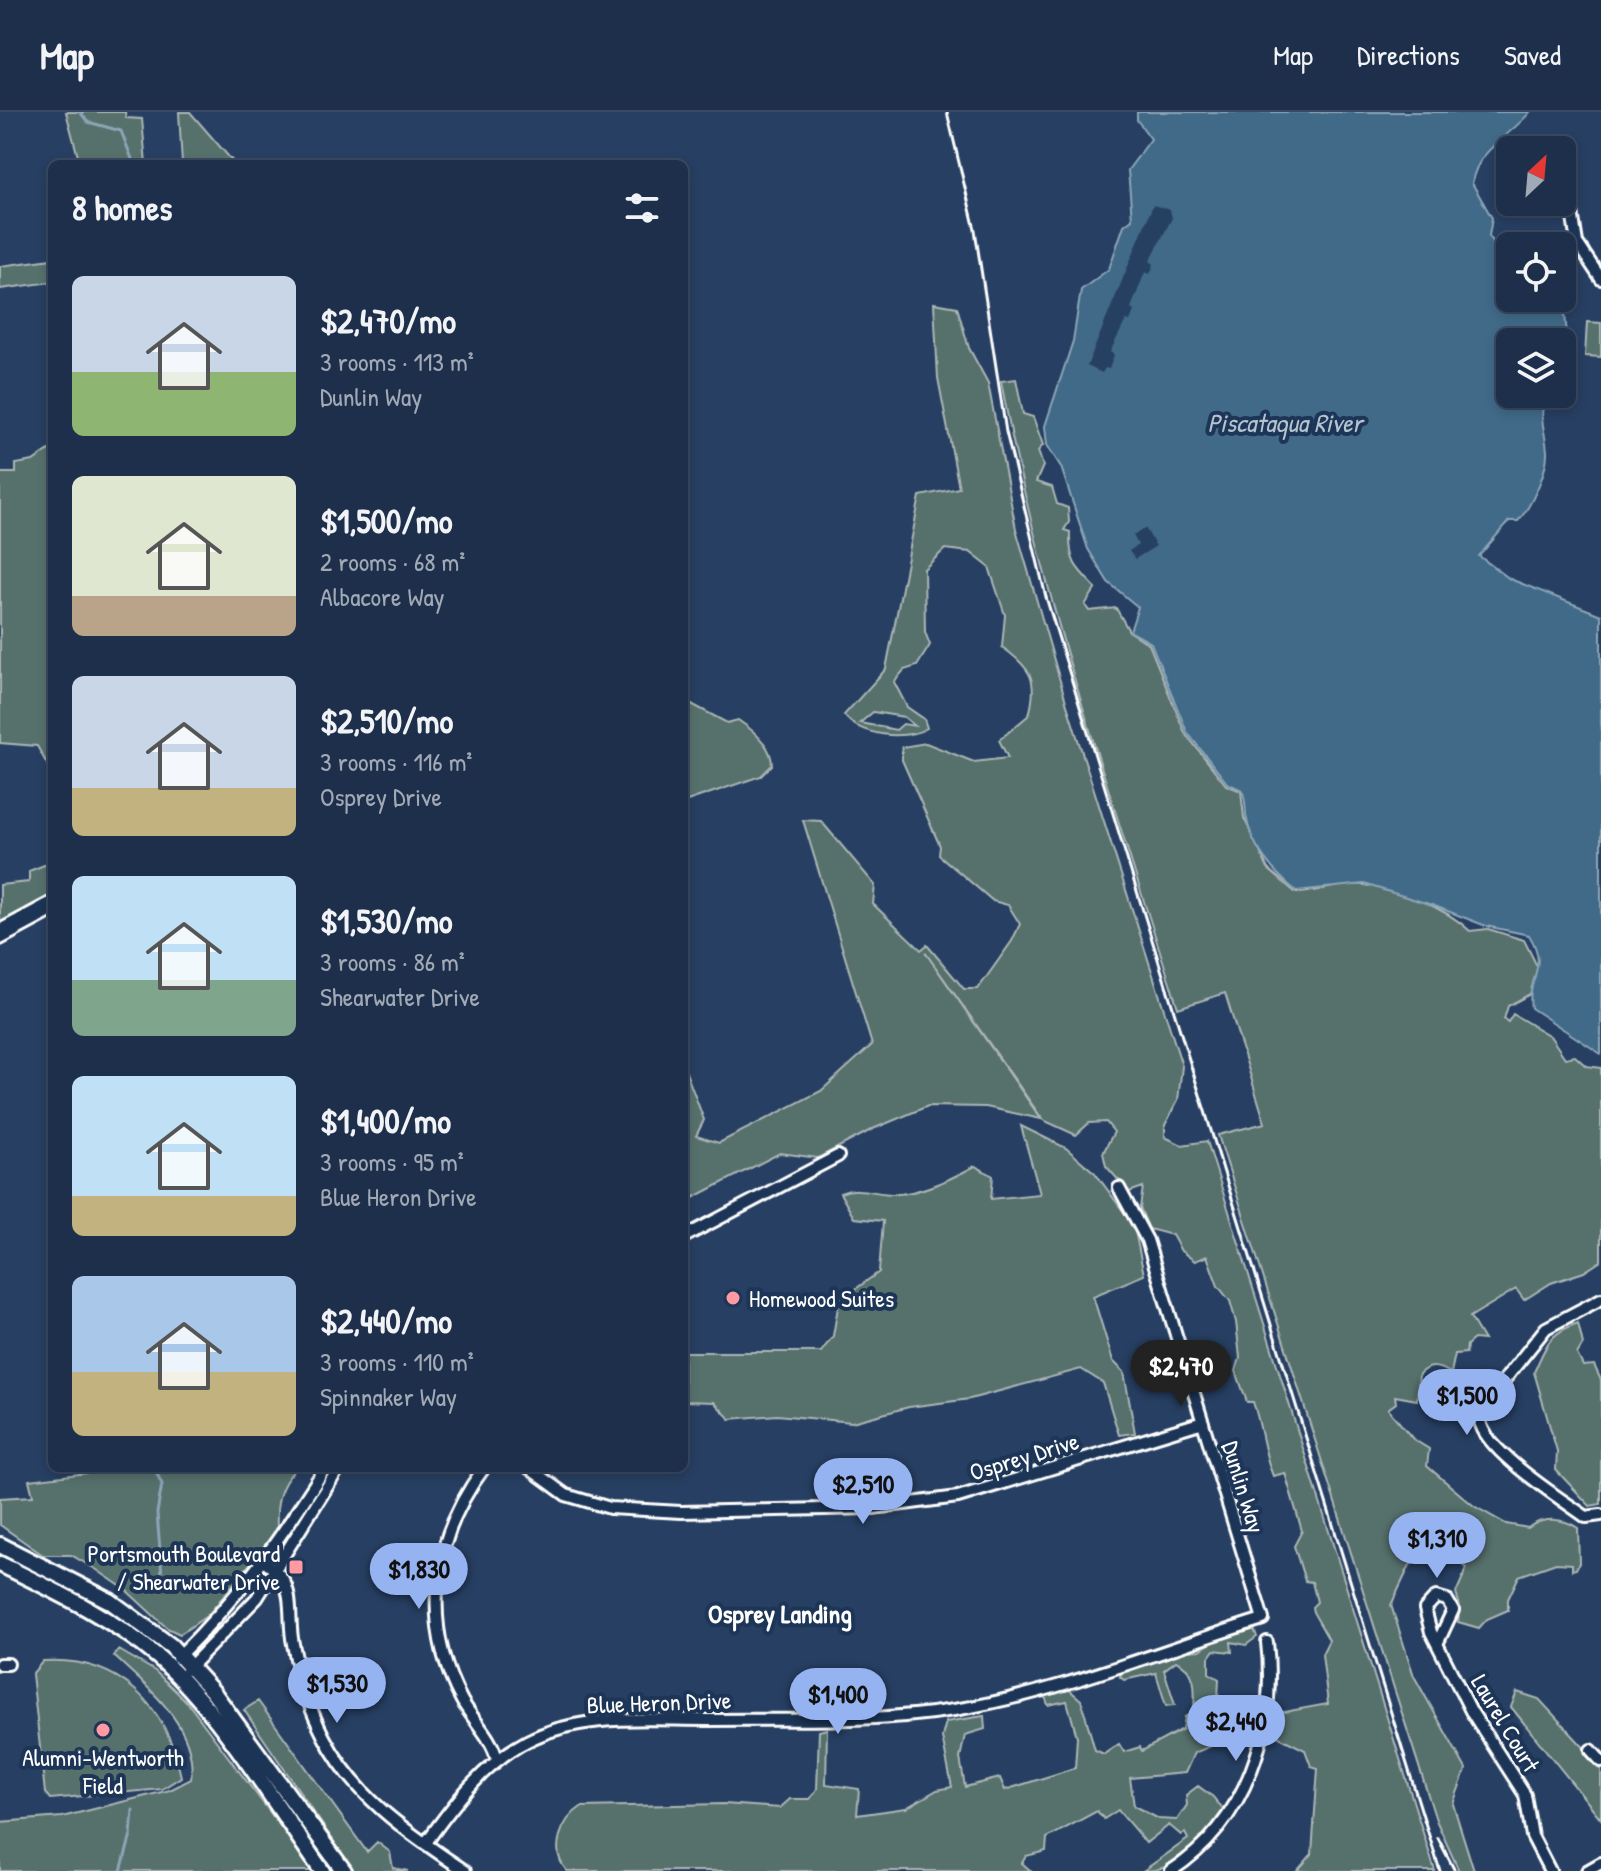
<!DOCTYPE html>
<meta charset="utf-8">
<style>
body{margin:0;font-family:"Patrick Hand",sans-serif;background:#253751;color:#f1f3f6;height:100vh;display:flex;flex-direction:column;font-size:30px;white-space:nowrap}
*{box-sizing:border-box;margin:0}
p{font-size:26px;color:#a0a9b5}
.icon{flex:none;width:44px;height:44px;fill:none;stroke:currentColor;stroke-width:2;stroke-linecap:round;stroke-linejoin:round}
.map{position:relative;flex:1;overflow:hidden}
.panel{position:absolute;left:48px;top:48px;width:640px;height:1312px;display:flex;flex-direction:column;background:#1d2f4a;border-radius:12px;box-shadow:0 4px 12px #0003,0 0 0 2px #3b4a62}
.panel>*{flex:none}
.needle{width:52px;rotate:26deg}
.controls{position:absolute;left:1496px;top:24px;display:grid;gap:16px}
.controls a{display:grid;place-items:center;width:80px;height:80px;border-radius:12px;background:#1d2f4a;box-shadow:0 4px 12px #0003,0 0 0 2px #3b4a62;font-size:40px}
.price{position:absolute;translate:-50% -68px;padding:0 18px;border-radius:28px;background:#95b2f1;color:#111;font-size:26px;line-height:52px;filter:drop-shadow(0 2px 4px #0008)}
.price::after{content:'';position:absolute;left:50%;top:48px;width:24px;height:18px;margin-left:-12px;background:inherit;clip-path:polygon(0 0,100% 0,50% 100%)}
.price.selected{background:#222;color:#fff}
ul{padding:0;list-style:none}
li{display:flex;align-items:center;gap:24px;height:200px;padding:0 24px}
li span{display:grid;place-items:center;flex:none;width:224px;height:160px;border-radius:12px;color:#555}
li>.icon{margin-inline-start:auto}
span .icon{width:96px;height:96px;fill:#fffc;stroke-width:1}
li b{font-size:34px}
h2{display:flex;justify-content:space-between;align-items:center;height:96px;padding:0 24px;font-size:34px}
header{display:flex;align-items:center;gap:48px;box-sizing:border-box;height:112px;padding:0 40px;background:#1d2f4a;border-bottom:2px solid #3b4a62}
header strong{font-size:38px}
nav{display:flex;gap:44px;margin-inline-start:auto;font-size:28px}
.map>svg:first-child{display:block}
.green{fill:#576f6c;stroke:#abb7b6;stroke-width:2;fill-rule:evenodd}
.water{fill:#406a88;stroke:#8ca6b8;stroke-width:2}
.pier{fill:#273f62}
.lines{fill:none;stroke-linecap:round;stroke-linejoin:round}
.stream{stroke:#8ca6b8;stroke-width:3}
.minor-casing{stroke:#fff;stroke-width:16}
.secondary-casing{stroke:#fff;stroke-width:20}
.minor{stroke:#1d3557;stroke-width:10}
.secondary{stroke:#1d3557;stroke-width:14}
.rail{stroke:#fff;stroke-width:3}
.poi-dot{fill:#ff9aa2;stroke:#1d3557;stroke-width:3}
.labels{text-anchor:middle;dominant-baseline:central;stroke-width:8;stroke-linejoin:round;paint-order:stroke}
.poi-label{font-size:24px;fill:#fff;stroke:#1d3557;text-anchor:start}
.street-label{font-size:24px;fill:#fff;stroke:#1d3557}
.water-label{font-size:26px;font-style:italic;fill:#b3c3cf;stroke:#1d3557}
.neighbourhood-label{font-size:26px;font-weight:bold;fill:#fff;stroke:#1d3557}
</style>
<header>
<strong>Map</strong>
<nav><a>Map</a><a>Directions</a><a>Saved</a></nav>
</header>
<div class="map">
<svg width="1601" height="1759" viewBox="0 0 1601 1759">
<rect width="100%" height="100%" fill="#273f62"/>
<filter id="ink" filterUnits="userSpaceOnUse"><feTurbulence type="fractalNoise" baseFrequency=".0125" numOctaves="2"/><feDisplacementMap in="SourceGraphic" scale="16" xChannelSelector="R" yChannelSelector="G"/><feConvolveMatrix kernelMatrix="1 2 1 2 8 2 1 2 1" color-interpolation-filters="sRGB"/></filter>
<g filter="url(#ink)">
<path class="green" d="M66,0H125L126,6L142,7L146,52H80Z
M179,0H190L235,52H182Z
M52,147V170L0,177V154Z
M934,191L957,195L969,236L988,271L1016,417L1067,593L1182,954L1178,988L1165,1013V1025L1182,1033L1207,1029L1435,1759H1297L1312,1742L1318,1656L1311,1654L1305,1638L1273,1622L1278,1601L1328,1592L1322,1542L1329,1528L1313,1500L1312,1495L1317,1490L1312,1470L1305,1469L1294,1434L1302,1419L1285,1361L1273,1364C1263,1340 1262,1315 1253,1290H1247L1236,1259L1240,1246L1236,1210L1230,1189L1218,1174L1207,1144L1195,1149L1181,1139L1172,1123L1149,1117L1140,1096L1143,1075L1129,1080L1106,1054L1103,1041L1114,1020L1106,1010L1089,1011L1076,1023L1043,1008L925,840L1041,1007L986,995L928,994L873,1017L818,1046L780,1041L693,1086L684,1056V955L704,1008L696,1024L719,1031L821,979L872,933L803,708L821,709L875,773L873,792L921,838L927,833L964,877H978L1012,829L1020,812L1008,793L993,789L939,743L940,734L902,648V635L926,631L974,650L1008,646L999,628L1029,603C1039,567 1030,555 1002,535L1005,503L989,455L970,440L945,437L924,457L925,520L930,533L917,554L904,558L894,570L907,595L924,607L927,616C906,629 858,624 844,603L886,557L920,384L959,376L938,266ZM873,600L904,605L915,614L903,612L896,618L860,611Z
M1587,210L1601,211V245L1585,244Z
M1016,267L1023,302L1033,305L1043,333L1038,339L1043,354L1036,370L1052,375L1057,392L1068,396L1069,410L1064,418L1070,420C1069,451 1076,456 1096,476L1085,493L1089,499L1116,496L1129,519L1149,532L1185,621L1226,673L1241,679L1244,706L1268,757L1296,781C1318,781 1341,770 1363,773C1398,776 1446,796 1470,819L1488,817L1524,828L1538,856L1530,882L1508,894L1504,907L1508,910L1513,902L1550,924L1565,946L1575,944L1586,954L1601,956V1149L1584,1160L1551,1171L1524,1188L1516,1177L1470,1205L1484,1228L1474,1227L1467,1233L1466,1241L1455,1242L1451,1261C1439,1255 1430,1251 1419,1262L1417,1288L1395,1284L1396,1291L1388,1297L1413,1327L1429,1337L1427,1354L1474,1394L1506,1412L1528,1416C1543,1404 1563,1406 1578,1416L1579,1451L1576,1457L1572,1458V1452L1556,1451L1519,1464L1508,1487V1498L1487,1507L1479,1516L1458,1510L1460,1494L1456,1481L1467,1456L1442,1435L1410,1453L1391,1493L1414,1564L1466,1657L1453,1692L1474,1759H1459L1436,1708L1218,1023L1265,1011L1225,881L1178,896C1113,689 1040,483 1001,269Z
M52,336V661L37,634L0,631V361H16V352L33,349Z
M684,588L727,611L738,608C753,618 772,634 772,653L761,664L684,690Z
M52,750V784L0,811V773L29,770V759Z
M1021,1014L1066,1036L1095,1061L1134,1114L1144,1163L1093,1184L1113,1249L1124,1260L1135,1321L1119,1323L1103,1271L1081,1257L970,1287L909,1295L852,1310L777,1303L730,1307L714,1290L684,1289V1240H821L833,1224L839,1189L879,1160L883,1109L854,1106L840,1081C860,1073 876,1083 897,1082C921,1081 953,1066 975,1054L993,1064L991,1087L1040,1082Z
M1578,1211L1583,1232L1577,1242L1583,1254L1594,1253L1601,1268V1392L1590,1394L1556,1358L1557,1339L1534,1260C1547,1232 1548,1222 1578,1211Z
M130,1356H297C277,1374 276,1394 277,1419L208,1503L180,1522L167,1516L126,1478L97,1458L71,1443H43L0,1413V1386L33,1384L29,1368Z
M1254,1517L1257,1525L1246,1533L1231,1530L1232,1540L1214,1538L1209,1545V1561L1219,1567L1218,1587L1227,1588V1600L1220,1599L1211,1634L1194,1641L1185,1661L1130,1666L1134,1694L1159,1707L1177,1708L1187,1693L1186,1683L1198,1674L1213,1685L1224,1699C1209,1729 1177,1759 1143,1759L1188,1727L1185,1721L1181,1723L1169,1713L1146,1731L1118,1698L1104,1707L1097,1699L1047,1726L1046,1739L1026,1744L1022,1751L1031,1759H567C549,1739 561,1708 581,1695L724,1692L780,1696L790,1687H810L817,1677L819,1619L827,1617L826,1672L859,1677L857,1703L906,1696L937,1678L952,1675L942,1625L946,1610L984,1604L985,1617L965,1623L960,1646L965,1675L1000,1666L1005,1678L1075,1656L1077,1625L1067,1589L1048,1593L1045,1584L1066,1575L1081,1588L1095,1638L1104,1642L1119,1632L1124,1640L1140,1635L1142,1639L1183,1617L1185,1605L1194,1600C1195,1579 1198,1558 1176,1549L1164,1558L1175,1593L1166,1594L1156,1561L1124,1568L1120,1565L1122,1558L1175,1540L1200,1538L1219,1526Z
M119,1538L155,1559L187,1590L314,1759H0V1710L62,1705L170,1678L191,1667C198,1614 148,1576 114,1544Z
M43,1549C119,1544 167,1593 181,1665L162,1677L50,1687L45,1681L32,1562Z
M1517,1580L1539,1587L1601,1654V1707L1511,1595Z
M258,1589L367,1740L377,1730L390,1740L393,1756L408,1759H354L244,1598Z"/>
<path class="water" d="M1137,0H1530C1511,24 1477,37 1472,71L1492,106L1489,124L1503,143V164L1510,167V186H1562L1563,182L1569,243L1562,256V230H1510V282L1546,283C1538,311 1545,314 1547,339C1548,358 1531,395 1518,409H1509L1479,444L1510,467L1601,503V942L1531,896C1526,866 1550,856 1529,823L1486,814L1432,793L1364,772L1296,779C1274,761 1250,734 1246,703C1245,693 1246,688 1242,678L1227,671L1187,620L1151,531L1130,519L1138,495L1108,470L1088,437L1061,355L1047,333L1045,314L1073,229L1081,178L1109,157L1124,113L1132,107L1128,58L1151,27L1137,8Z"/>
<path class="pier" d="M1153,93L1170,98L1172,106L1150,149L1154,152L1150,162L1145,160L1131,196L1134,199L1130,209L1126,208L1110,240L1114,243L1109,257L1105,256L1102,261L1087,254Z
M1145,416L1156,434L1135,447L1129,439L1138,433L1133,423Z"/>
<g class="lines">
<path class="stream" d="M80,0L88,10L121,19L134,52
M154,1356L162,1372L157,1401L163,1476
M121,1759L131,1723L133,1698"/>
<defs>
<path id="minor" d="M1564,49L1577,131L1601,167
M0,818L52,790
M0,827L52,799
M684,1125L838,1044
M1601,1187L1546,1216L1485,1292L1480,1309C1485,1339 1560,1386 1586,1405L1601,1403
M484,1356C432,1425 420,1511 462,1589C473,1608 492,1626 497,1647
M529,1356L566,1383L610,1396L681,1400L873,1396L958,1385L1203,1310
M263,1449C270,1454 277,1459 282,1466C294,1485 288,1510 293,1532C299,1564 309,1596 324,1625C356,1687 409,1721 465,1759
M1438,1530L1453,1498L1447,1488L1436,1485L1425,1497L1431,1520L1471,1599L1525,1683L1532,1724L1550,1759
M177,1546C240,1484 278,1430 325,1356
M0,1552H8
M187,1558L257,1486L339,1356
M1591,1638L1601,1649
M425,1732C453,1693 483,1652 527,1629C581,1601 646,1608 706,1608C788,1607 872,1611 954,1598C1059,1581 1162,1538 1263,1507L1147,1128L1119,1076
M1171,1759C1247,1710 1277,1616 1267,1530
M1587,1759L1601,1751"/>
<path id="secondary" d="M0,1433L110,1489L171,1534L213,1580L344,1759
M0,1452C55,1479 111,1505 158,1545C220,1599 274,1691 322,1759"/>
</defs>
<use href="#minor" class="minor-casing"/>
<use href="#secondary" class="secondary-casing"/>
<use href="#minor" class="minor"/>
<use href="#secondary" class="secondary"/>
<path class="rail" d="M947,0L975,118L1006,320L1046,485L1440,1759
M1438,1726L1455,1759"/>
</g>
</g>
<g class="poi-dot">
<circle cx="733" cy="1186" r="8"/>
<rect x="288" y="1447" width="16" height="16" rx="4"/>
<circle cx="103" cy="1618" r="8"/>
</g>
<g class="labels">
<g class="poi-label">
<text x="749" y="1186">Homewood Suites</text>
<text x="280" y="1441" text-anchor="end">Portsmouth Boulevard<tspan x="280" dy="28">/ Shearwater Drive</tspan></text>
<text x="103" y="1645" text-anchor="middle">Alumni-Wentworth<tspan x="103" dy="28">Field</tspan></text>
</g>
<g class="street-label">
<text transform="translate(1024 1344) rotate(-17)">Osprey Drive</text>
<text transform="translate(1244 1375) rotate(73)">Dunlin Way</text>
<text transform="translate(659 1590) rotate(-2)">Blue Heron Drive</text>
<text transform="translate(1506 1611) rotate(59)">Laurel Court</text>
</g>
<g class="water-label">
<text x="1285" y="310">Piscataqua River</text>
</g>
<g class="neighbourhood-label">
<text x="780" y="1501">Osprey Landing</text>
</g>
</g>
</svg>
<div class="controls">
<a><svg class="needle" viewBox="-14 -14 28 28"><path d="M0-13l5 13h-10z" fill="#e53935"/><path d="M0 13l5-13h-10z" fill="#a0a9b5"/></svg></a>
<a><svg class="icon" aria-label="locate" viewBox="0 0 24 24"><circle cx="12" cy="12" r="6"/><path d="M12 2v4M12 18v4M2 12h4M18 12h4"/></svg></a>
<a><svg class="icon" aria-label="layers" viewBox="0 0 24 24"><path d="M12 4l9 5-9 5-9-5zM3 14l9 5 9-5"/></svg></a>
</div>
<b class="price selected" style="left:1181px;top:1296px">$2,470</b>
<b class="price" style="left:1467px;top:1325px">$1,500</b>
<b class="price" style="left:863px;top:1414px">$2,510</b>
<b class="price" style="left:1437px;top:1468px">$1,310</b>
<b class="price" style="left:419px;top:1499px">$1,830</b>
<b class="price" style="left:337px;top:1613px">$1,530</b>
<b class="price" style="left:838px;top:1624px">$1,400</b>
<b class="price" style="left:1236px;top:1651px">$2,440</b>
<section class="panel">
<h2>8 homes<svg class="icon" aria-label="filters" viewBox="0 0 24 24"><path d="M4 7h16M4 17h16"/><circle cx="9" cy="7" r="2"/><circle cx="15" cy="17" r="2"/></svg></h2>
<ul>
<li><span style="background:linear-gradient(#c9d6e8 60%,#8fb573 0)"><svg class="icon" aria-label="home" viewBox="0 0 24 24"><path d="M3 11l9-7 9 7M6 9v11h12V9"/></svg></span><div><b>$2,470/mo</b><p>3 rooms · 113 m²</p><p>Dunlin Way</p></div></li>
<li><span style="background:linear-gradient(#dfe7d0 75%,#b9a48a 0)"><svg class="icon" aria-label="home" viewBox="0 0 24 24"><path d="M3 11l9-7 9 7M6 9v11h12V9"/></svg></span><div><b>$1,500/mo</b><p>2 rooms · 68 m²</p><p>Albacore Way</p></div></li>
<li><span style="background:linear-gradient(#c9d6e8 70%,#c2b280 0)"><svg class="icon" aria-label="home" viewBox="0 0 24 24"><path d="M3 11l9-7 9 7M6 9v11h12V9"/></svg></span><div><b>$2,510/mo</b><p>3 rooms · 116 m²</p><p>Osprey Drive</p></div></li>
<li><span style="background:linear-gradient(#bfe0f5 65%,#7fa58c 0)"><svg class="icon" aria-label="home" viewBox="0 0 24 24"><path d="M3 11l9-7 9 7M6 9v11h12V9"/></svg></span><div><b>$1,530/mo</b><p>3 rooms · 86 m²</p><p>Shearwater Drive</p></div></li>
<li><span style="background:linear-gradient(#bfe0f5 75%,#c2b280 0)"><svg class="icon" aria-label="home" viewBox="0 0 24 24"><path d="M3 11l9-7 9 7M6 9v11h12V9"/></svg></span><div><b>$1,400/mo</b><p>3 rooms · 95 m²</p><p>Blue Heron Drive</p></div></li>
<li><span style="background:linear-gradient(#a9c7e8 60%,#c2b280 0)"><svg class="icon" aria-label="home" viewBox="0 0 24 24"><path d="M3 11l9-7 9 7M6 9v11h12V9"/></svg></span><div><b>$2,440/mo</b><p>3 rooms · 110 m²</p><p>Spinnaker Way</p></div></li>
</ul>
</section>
</div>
